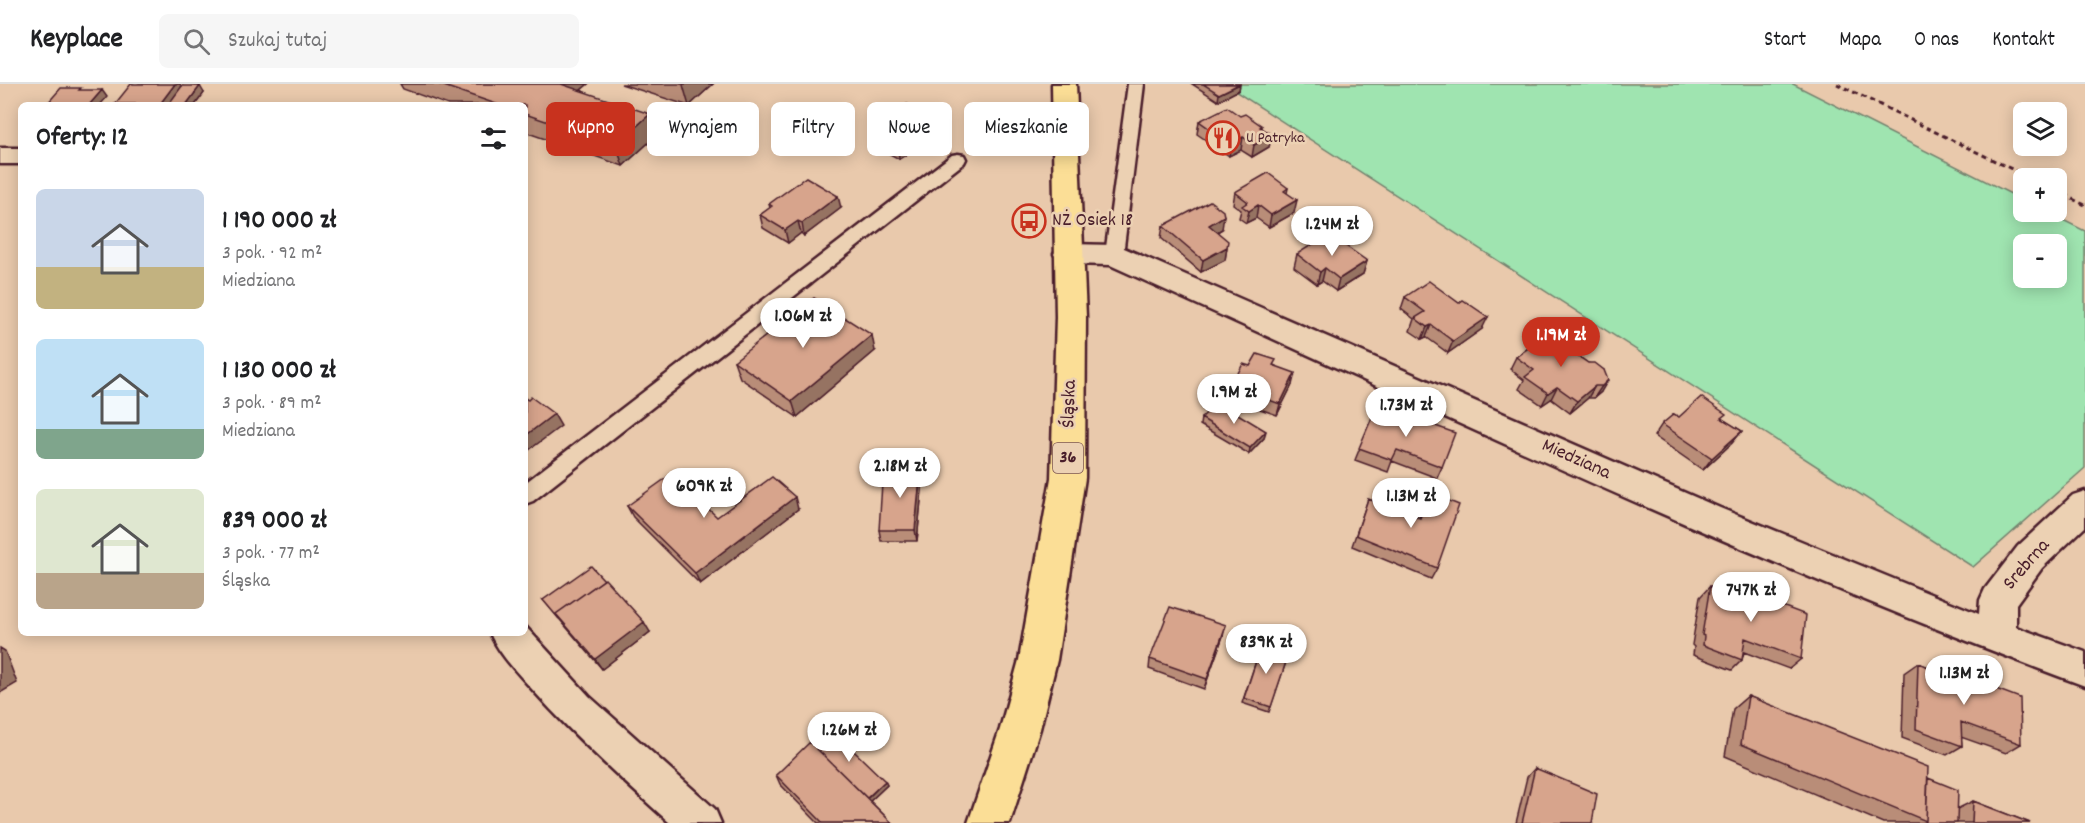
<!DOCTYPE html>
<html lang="pl">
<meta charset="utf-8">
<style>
body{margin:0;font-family:Dekko,sans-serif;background:#f6f6f6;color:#202124;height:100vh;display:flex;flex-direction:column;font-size:22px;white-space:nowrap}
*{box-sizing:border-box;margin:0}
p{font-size:20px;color:#757577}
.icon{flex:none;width:33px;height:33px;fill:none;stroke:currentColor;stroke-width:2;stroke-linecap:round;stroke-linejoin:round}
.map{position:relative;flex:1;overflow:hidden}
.panel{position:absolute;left:18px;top:18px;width:510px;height:534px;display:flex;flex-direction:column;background:#fff;border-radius:9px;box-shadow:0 3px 15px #0003}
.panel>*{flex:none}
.guide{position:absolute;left:546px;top:18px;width:570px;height:54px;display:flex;gap:12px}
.fabs{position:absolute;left:2013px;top:18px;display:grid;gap:12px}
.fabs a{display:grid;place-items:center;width:54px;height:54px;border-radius:9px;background:#fff;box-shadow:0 3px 15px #0003;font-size:30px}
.price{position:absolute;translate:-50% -51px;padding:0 14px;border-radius:21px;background:#fff;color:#222;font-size:20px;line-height:39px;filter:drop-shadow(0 2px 3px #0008)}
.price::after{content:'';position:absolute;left:50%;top:36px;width:18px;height:14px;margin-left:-9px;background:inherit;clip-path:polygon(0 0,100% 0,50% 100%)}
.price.on{background:#c8321e;color:#fff}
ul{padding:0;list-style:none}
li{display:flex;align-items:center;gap:18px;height:150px;padding:0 18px}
li span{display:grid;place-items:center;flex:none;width:168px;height:120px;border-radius:9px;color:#555}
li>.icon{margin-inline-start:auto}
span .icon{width:72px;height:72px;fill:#fffc;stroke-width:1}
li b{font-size:26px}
h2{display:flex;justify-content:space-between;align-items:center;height:72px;padding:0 18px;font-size:26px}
.tag{padding:0 21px;border-radius:9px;background:#fff;box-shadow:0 3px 15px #0003;font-size:21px;line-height:54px}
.tag.on{background:#c8321e;color:#fff}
header{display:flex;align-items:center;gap:36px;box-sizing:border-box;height:84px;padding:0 30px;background:#fff;border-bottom:2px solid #e0e0e0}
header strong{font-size:28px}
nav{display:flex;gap:33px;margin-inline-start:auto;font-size:21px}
.search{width:420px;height:54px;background:#f6f6f6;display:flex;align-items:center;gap:15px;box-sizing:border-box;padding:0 21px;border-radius:9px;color:#757577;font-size:22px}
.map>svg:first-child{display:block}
.green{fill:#9fe4b0;stroke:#74826e;stroke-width:1.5;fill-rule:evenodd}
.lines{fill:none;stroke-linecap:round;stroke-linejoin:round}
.service-casing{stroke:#4a1f2b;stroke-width:5}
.minor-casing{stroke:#4a1f2b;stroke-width:5}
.primary-casing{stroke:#4a1f2b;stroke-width:5}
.path{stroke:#4a1f2b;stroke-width:3;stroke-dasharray:5 4;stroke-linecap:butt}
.service{fill:#ecd1b3;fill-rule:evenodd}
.minor{fill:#ecd1b3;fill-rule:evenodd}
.primary{fill:#fbde96;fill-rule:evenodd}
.wall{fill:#b98d78;stroke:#4a1f2b;stroke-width:1.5}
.shaded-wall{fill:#967362;stroke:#4a1f2b;stroke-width:1.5}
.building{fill:#d7a48c;stroke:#4a1f2b;stroke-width:1.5}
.labels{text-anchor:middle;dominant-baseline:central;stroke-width:5;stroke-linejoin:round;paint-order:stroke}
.far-poi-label{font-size:16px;fill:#4a1f2b;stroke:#ecd1b3;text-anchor:start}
.shield{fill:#ecd1b3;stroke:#7b5454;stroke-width:1.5}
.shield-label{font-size:18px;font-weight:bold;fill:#4a1f2b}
.poi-label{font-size:20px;fill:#4a1f2b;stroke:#ecd1b3;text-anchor:start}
.street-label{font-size:20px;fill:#4a1f2b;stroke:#ecd1b3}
</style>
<header>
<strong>Keyplace</strong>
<div class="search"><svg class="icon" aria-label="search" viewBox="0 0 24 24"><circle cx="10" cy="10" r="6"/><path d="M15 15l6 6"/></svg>Szukaj tutaj</div>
<nav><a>Start</a><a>Mapa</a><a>O nas</a><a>Kontakt</a></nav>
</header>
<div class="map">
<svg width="2085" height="739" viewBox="0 0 2085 739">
<rect width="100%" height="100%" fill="#e9c9ac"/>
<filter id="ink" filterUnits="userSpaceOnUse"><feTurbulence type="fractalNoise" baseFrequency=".0167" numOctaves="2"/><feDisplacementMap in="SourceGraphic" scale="12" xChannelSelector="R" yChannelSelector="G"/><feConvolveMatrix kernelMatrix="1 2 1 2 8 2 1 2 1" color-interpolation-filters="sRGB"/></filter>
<g filter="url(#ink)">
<path class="green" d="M1224,0H1793L2023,116L2024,128H2047L2085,147V384L1973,483ZM2024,160H2056V194H2024Z"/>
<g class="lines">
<defs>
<path id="service" d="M1128,0H1144L1123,171L1120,175L1114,177L1108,175L1105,171Z
M958,70L964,71L966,75L964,79L533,417L525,420V399L952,71Z"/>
<path id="minor" d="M0,64H21V80H0Z
M1068,160L1114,161L1124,164L1720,424L1979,530L1980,516L1985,505L2018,462L2073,411L2085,407V443L2042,484L2016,520V543L2085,568V602C1754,480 1433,326 1110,181L1068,180L1058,177L1054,170L1058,163Z
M525,542L589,612L715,725L721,739H670C622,696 574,652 531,604C516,587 499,570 490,549H525Z"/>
<path id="primary" d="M1052,0H1076L1086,233L1085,394L1057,576L1040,645L1010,739H968L1000,645L1019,576L1051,394L1056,233Z"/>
</defs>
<use href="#service" class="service-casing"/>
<use href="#minor" class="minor-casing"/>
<use href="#primary" class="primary-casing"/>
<path class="path" d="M1837,0L2030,94
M2056,107L2085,121"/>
<use href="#service" class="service"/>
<use href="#minor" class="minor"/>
<use href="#primary" class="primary"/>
</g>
<path class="wall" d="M400,0H588L581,6L657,51L623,82L525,48V21H448L403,5Z
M621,0H713L689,22Z
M1192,0H1240L1239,6L1218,17Z
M182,2L204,9L195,21L115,20Z
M1240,32L1262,42V44L1272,51L1269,63L1252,73L1241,66L1229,72L1197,50L1199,37Z
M869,48H939L937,49L938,57L929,64L922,61L899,75L871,60Z
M1288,104L1287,109L1294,129L1269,143L1256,134L1246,139L1239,134L1241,126L1233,120L1235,108Z
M769,120L841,124L804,152L801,149L788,159L763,144L760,131L770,124Z
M1163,142L1222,145L1217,148L1227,163L1225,176L1201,188L1161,154Z
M1297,170L1367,177L1363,190L1336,207L1322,197L1317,200L1294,183Z
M1405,213L1482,245L1448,269L1426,253L1422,255L1410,247L1414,235L1401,225Z
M1535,255L1565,263L1588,279L1604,286L1601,308L1594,314H1588L1570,329L1551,315L1542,321L1519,305L1524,296L1510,285L1516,273L1531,262Z
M875,267L797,333L740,294L734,277Z
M1274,281L1292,301L1277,331L1229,314L1231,302L1250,282Z
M1376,324L1442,383L1437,394L1392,377L1388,388L1355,376Z
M1679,333L1722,335L1742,347L1732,359L1703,386L1654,352L1662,340Z
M1201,334L1264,354L1249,370L1200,341Z
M923,395L917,457H881L879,446Z
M1429,409L1437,484L1431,495L1352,462L1368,415L1419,434Z
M627,422L717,433L798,425L700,500L633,433Z
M1710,502L1741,513L1752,502L1774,519L1801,575L1789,585L1744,568L1742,576L1732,586L1693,571L1694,563L1692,561L1700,513Z
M543,516L650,548L602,585Z
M1223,552L1204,605L1149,585L1150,575Z
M1262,559L1289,569L1269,628L1242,619Z
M1918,579L1949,590L1960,583L1988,602L2021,660L2006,669L1961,653L1962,662L1947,671L1902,654L1904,589Z
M1748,612L1928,694L1957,725L1973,717L2030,739H1883L1725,672L1733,625Z
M813,661L885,697L887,701L870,717L892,739H818L780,700L776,691Z
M1535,684L1592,739H1516L1527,693Z"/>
<path class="shaded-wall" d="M175,0H180L186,9L178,21H161L160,20Z
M558,0H588L565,19Z
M684,0H713L689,22L683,1Z
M1240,0L1239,6L1218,17L1219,10Z
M200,2L204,9L195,21H186Z
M102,6L107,13L100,21H89Z
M650,30L657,51L623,82L616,61Z
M938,35L939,48L937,49L938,57L929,64L927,52L930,41Z
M920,48L922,61L899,75L898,63Z
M1272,51L1269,63L1252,73L1254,61Z
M1243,53L1241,66L1229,72L1231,60Z
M838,112L841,124L804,152L802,139Z
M1297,116L1294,129L1269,143L1271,131Z
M1258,121L1256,134L1246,139L1249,127Z
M1224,132L1222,145L1207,154L1209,141Z
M798,137L801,149L788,159L785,146Z
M1227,163L1225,176L1201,188L1203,176Z
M1367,177L1363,190L1336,207L1339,195Z
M1325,184L1322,197L1317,200L1320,188Z
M1488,233L1482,245L1448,269L1453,257Z
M1431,241L1426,253L1422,255L1427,243Z
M872,251L875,267L797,333L792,317Z
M1295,289L1292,301L1277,331L1280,320Z
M1608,296L1601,308L1594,314L1602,302Z
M1595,302L1588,314L1570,329L1577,317Z
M1557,303L1551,315L1542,321L1548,309Z
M554,330L561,342L525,369V352Z
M1266,347L1264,354L1249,370L1250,364Z
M1742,347L1732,359L1703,386L1712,374Z
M921,384L923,395L917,457L915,446Z
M795,413L798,425L700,500L695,489Z
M644,538L650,548L602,585L595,575Z
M1226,541L1223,552L1204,605L1207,595Z
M0,564L5,567L17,599L0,609Z
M885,697L887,701L867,720L866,716Z"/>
<path class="building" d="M131,0H175L160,20H115Z
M438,0H561L650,30L616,61L525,30V21H499Z
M1203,0H1239L1219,10Z
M182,2H200L186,21H168Z
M61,4H81L79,6H102L89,21H46Z
M907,20L938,35L930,41L937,45L927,52L920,48L898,63L869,48Z
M1227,23L1240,32L1245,30L1262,42L1260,43L1272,51L1254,61L1243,53L1231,60L1199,37Z
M1268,89L1288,104L1284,107L1297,116L1271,131L1258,121L1249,127L1242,122L1248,118L1235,108Z
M806,93L838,112L802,139L798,137L785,146L760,131L772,122L769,120Z
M1210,117L1223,127L1224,132L1209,141L1228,157L1227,163L1203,176L1163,142Z
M1329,150L1367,177L1339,195L1325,184L1320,188L1297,170Z
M1429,197L1459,219L1463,216L1488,233L1453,257L1431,241L1427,243L1415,234L1425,228L1405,213Z
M814,214L872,251L792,317L734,277Z
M1541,250L1556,251L1564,257L1565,263L1588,279H1595L1604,286L1608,296L1602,302H1595L1577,317L1557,303L1548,309L1525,293L1534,286L1516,273L1535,259V255Z
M1257,270L1276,276L1273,281L1295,289L1280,320L1231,302L1243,280L1250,282Z
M531,313L554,330L525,352V314L528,316Z
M1701,313L1726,330L1721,334L1742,347L1712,374L1662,340L1674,330L1679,333Z
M1218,318L1266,347L1250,364L1201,334Z
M1376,324L1409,335L1411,333L1455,349L1442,383L1397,366L1392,376L1359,364Z
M883,384H921L915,446H879Z
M672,390L717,433L772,393L795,413L695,489L627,422Z
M1429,409L1459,421L1437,484L1356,451L1368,415L1420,434Z
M591,482L604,496L556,530L559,535L543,516Z
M605,495L644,538L595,575L556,530Z
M1710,502L1749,516L1752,502L1775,511L1774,519L1806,531L1801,575L1745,554L1742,576L1703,561L1704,552L1702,551Z
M1170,523L1226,541L1207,595L1150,575Z
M1262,559L1289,569L1271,623L1244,614Z
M1918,579L1960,595V583L1987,593L1988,602L2020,614L2021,660L1961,638L1962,662L1916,645Z
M1748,612L1928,683L1926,737L1741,660Z
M831,645L885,697L867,714L813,661Z
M810,658L892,739H823L776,691Z
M1535,684L1597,710L1592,739H1522Z
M1928,694L1958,706L1957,739H1923L1926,737Z
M1973,717L2030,739H1972Z"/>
</g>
<defs>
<symbol id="restaurant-ring" viewBox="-11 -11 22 22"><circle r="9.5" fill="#ecd1b3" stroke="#c8321e" stroke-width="1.5"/><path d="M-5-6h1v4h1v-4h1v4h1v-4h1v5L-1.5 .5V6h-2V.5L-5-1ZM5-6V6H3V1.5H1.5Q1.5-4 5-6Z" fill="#c8321e"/></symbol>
<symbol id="bus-ring" viewBox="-11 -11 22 22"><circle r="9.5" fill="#ecd1b3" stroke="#c8321e" stroke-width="1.5"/><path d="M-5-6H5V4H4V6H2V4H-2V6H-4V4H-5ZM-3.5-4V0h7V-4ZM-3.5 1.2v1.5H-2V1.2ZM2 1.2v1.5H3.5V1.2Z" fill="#c8321e"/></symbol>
</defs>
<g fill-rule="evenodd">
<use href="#restaurant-ring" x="1204" y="35" width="38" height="38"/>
<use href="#bus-ring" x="1010" y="118" width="38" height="38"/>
</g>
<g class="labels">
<g class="far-poi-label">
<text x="1246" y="54">U Patryka</text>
</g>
<rect class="shield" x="1053" y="359" width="30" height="30" rx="4.5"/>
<g class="shield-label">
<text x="1068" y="374">36</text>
</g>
<g class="poi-label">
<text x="1052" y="137">NŻ Osiek 18</text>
</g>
<g class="street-label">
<text transform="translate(1070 320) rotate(-88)">Śląska</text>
<text transform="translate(1576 376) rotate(24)">Miedziana</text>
<text transform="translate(2027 481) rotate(-49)">Srebrna</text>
</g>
</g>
</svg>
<div class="fabs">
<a><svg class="icon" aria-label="layers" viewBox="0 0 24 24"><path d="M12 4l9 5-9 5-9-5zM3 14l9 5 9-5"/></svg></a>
<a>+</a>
<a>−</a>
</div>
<b class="price" style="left:1332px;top:173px">1.24M zł</b>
<b class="price" style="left:803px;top:265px">1.06M zł</b>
<b class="price on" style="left:1561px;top:284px">1.19M zł</b>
<b class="price" style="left:1234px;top:341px">1.9M zł</b>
<b class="price" style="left:1406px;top:354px">1.73M zł</b>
<b class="price" style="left:900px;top:415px">2.18M zł</b>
<b class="price" style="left:704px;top:435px">609K zł</b>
<b class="price" style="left:1411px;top:445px">1.13M zł</b>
<b class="price" style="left:1751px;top:539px">747K zł</b>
<b class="price" style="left:1266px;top:591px">839K zł</b>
<b class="price" style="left:1964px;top:622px">1.13M zł</b>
<b class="price" style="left:849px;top:679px">1.26M zł</b>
<div class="guide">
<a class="tag on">Kupno</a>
<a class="tag">Wynajem</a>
<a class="tag">Filtry</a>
<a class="tag">Nowe</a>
<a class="tag">Mieszkanie</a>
</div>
<section class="panel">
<h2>Oferty: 12<svg class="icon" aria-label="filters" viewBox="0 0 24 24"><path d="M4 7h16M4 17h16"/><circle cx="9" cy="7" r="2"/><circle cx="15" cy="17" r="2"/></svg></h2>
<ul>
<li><span style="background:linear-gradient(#c9d6e8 65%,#c2b280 0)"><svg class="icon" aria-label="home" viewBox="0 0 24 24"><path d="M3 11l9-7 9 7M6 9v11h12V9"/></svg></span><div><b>1 190 000 zł</b><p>3 pok. · 92 m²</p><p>Miedziana</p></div></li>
<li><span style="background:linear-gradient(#bfe0f5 75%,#7fa58c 0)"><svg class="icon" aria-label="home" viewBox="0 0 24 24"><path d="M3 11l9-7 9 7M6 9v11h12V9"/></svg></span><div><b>1 130 000 zł</b><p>3 pok. · 89 m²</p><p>Miedziana</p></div></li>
<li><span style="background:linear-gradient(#dfe7d0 70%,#b9a48a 0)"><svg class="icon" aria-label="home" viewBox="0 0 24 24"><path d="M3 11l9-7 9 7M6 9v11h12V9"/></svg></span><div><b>839 000 zł</b><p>3 pok. · 77 m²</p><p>Śląska</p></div></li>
</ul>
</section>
</div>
